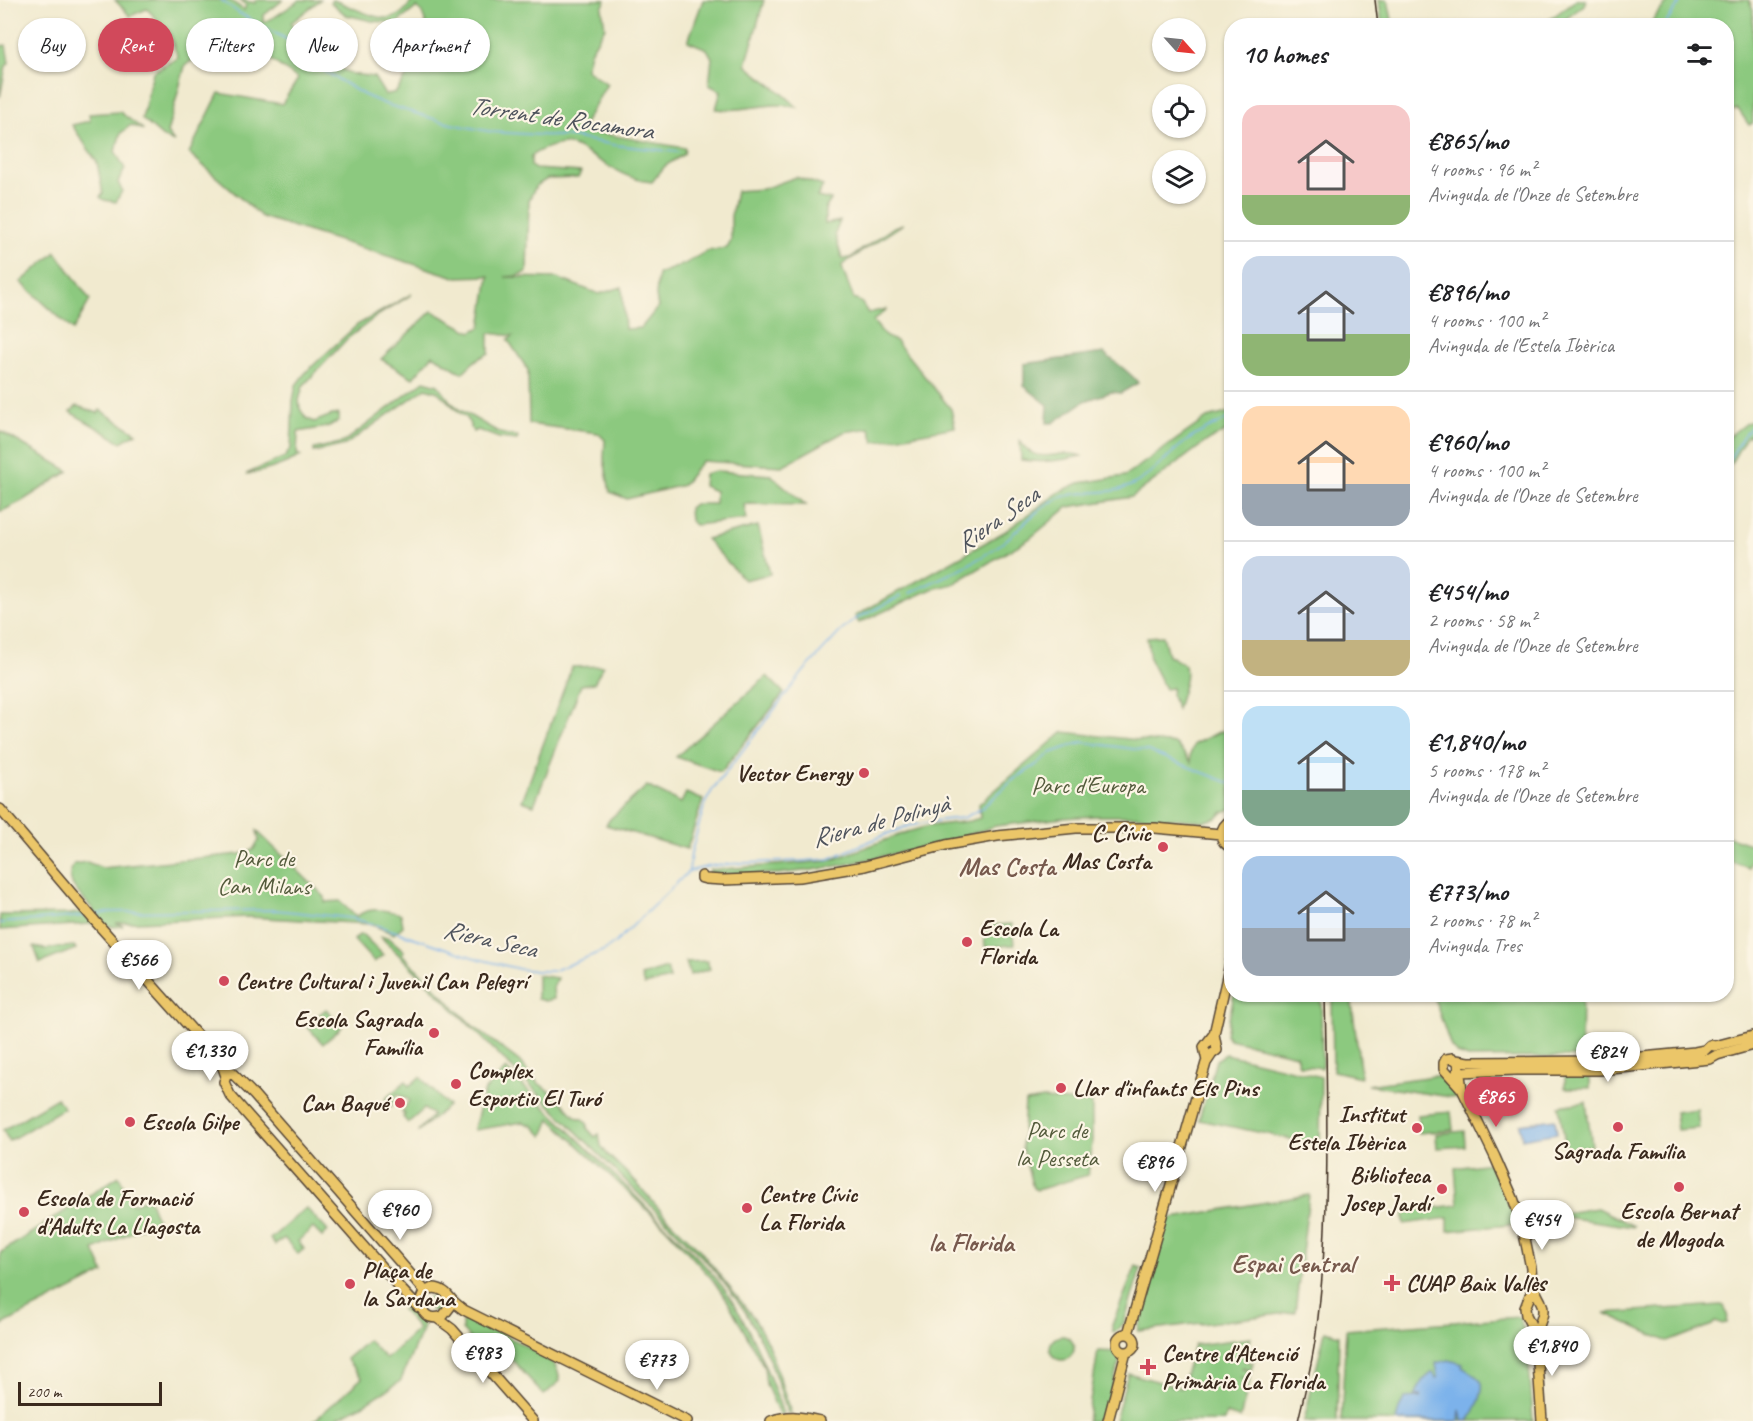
<!DOCTYPE html>
<meta charset="utf-8">
<style>
body{margin:0;font-family:Caveat,sans-serif;background:#f6f6f6;color:#202124;height:100vh;display:flex;flex-direction:column;font-size:22px;white-space:nowrap}
*{box-sizing:border-box;margin:0}
p{font-size:20px;color:#757577}
.icon{flex:none;width:33px;height:33px;fill:none;stroke:currentColor;stroke-width:2;stroke-linecap:round;stroke-linejoin:round}
.map{position:relative;flex:1;overflow:hidden}
.side{position:absolute;left:1224px;top:18px;width:510px;height:984px;display:flex;flex-direction:column;background:#fff;border-radius:24px;box-shadow:0 2px 4px #0004}
.side>*{flex:none}
.hud{position:absolute;left:18px;top:18px;width:570px;height:54px;display:flex;gap:12px}
.needle{width:39px;rotate:117deg}
.controls{position:absolute;left:1152px;top:18px;display:grid;gap:12px}
.controls a{display:grid;place-items:center;width:54px;height:54px;border-radius:50%;background:#fff;box-shadow:0 2px 4px #0004;font-size:30px}
.scale{position:absolute;left:18px;bottom:15px;width:144px;box-sizing:border-box;padding-left:6px;border:3px solid #3b2a1e;border-top:0;font-size:16px;line-height:21px;white-space:nowrap;color:#3b2a1e;-webkit-text-stroke:4px #fcf5e5;paint-order:stroke}
.price{position:absolute;translate:-50% -51px;padding:0 14px;border-radius:21px;background:#fff;color:#222;font-size:20px;line-height:39px;filter:drop-shadow(0 2px 3px #0008)}
.price::after{content:'';position:absolute;left:50%;top:36px;width:18px;height:14px;margin-left:-9px;background:inherit;clip-path:polygon(0 0,100% 0,50% 100%)}
.price.active{background:#d1495b;color:#fff}
ul{padding:0;list-style:none}
li{display:flex;align-items:center;gap:18px;height:150px;padding:0 18px}
li+li{border-top:2px solid #e0e0e0}
li span{display:grid;place-items:center;flex:none;width:168px;height:120px;border-radius:18px;color:#555}
li>.icon{margin-inline-start:auto}
span .icon{width:72px;height:72px;fill:#fffc;stroke-width:1}
li b{font-size:26px}
h2{display:flex;justify-content:space-between;align-items:center;height:72px;padding:0 18px;font-size:26px}
.pill{padding:0 21px;border-radius:27px;background:#fff;box-shadow:0 2px 4px #0004;font-size:21px;line-height:54px}
.pill.active{background:#d1495b;color:#fff}
.map>svg:first-child{display:block}
.green{fill:#8cc97f;stroke:#647a4e;stroke-width:1.5}
.forest{fill:#71ad6e;stroke:#566c46;stroke-width:1.5}
.water{fill:#7cb2eb;stroke:#5c6e84;stroke-width:1.5}
.lines{fill:none;stroke-linecap:round;stroke-linejoin:round}
.stream{stroke:#7cb2eb;stroke-width:1.5}
.major-casing{stroke:#564739;stroke-width:12}
.major{stroke:#ebc669;stroke-width:9}
.rail{stroke:#3b2a1e;stroke-width:1.5}
.poi-dot{fill:#d1495b;stroke:#fcf5e5;stroke-width:2}
.labels{text-anchor:middle;dominant-baseline:central;stroke-width:4.5;stroke-linejoin:round;paint-order:stroke}
.poi-label{font-size:24px;font-weight:bold;fill:#3b2a1e;stroke:#fcf5e5;text-anchor:start}
.park-label{font-size:24px;fill:#535a3b;stroke:#fcf5e5}
.water-label{font-size:26px;font-style:italic;fill:#4e535c;stroke:#fcf5e5}
.neighbourhood-label{font-size:26px;font-weight:bold;fill:#77594d;stroke:#fcf5e5}
</style>
<div class="map">
<svg width="1753" height="1421" viewBox="0 0 1753 1421">
<rect width="100%" height="100%" fill="#fcf5e5"/>
<filter id="ink" filterUnits="userSpaceOnUse"><feTurbulence type="fractalNoise" baseFrequency=".0167" numOctaves="2"/><feDisplacementMap in="SourceGraphic" scale="12" xChannelSelector="R" yChannelSelector="G"/><feConvolveMatrix kernelMatrix="1 2 1 2 8 2 1 2 1" color-interpolation-filters="sRGB"/></filter>
<filter id="wash" filterUnits="userSpaceOnUse"><feTurbulence type="fractalNoise" baseFrequency=".008" numOctaves="4" result="noise"/><feDisplacementMap in="SourceGraphic" scale="24" xChannelSelector="R" yChannelSelector="G"/><feGaussianBlur stdDeviation="1.35" result="paint"/><feColorMatrix in="noise" values="0 0 0 0 0 0 0 0 0 0 0 0 0 0 0 0 0 1.4 0 .05"/><feComposite in="paint" operator="in"/></filter>
<g filter="url(#wash)">
<rect width="100%" height="100%" fill="#f1eacf"/>
<path class="green" d="M115,0H230L244,10L246,5L239,0L256,3L255,0H283L264,15L262,23L276,16L300,0H320L291,23L294,28L343,70L352,74L374,77L385,95L396,92L431,41L422,12L417,7L397,23L372,21L346,15L330,2L332,0C349,4 383,27 400,14C405,11 409,5 413,0H606L602,8L605,27L590,52L586,69L607,84L582,127L598,133L685,148L684,154L665,166L652,182C629,180 611,168 592,156C585,152 575,145 567,144C557,143 539,150 531,156V166L535,169L581,172L578,178L547,179L536,186L529,200L527,272L517,276L505,277L557,278L599,294L622,287L625,329L641,328L658,307L656,296L658,274L685,264L707,251L727,248L731,241V216L736,191L763,189L796,177L823,186L817,197L831,200L825,209V224L840,221L835,234L842,259L850,258L894,227L903,224L842,265L843,271L854,299L861,302L868,313L887,309L873,321L886,337L896,341L951,409L955,427L874,442L870,428L844,432L782,466L702,461L683,485L627,499L610,492L604,459L605,440L598,433L529,424L528,370L508,340L513,336L489,333V353L476,360L462,373L433,355L413,378L381,359L432,311L471,332L481,327L489,276L455,277L262,217L189,153L219,93L282,104L298,79L257,50L259,42L253,35L244,43L225,34L185,66L167,133L174,142L163,137L142,119L153,72L178,58L169,32L147,9L130,16Z
M703,0H764L746,65C763,80 782,91 797,107C770,100 743,113 716,109L721,91L709,85L712,58L707,49L688,41Z
M1379,0H1388L1393,25H1382Z
M1576,0H1586L1584,5L1558,25H1542Z
M1670,0H1749L1753,11V123L1749,125L1738,109L1727,111L1726,26L1650,25L1658,13Z
M6,45L9,63L6,66L0,97V46Z
M120,112L144,130L131,125L121,133L115,151L125,169L118,182L122,191L116,202L104,200L100,197L103,194L97,162L72,125L90,121L89,114Z
M56,252L90,300L73,330L21,282Z
M412,294L377,316L347,339L303,386L299,400L300,409L306,418L314,422L332,415L339,414V421L327,427L298,432L297,454L301,456C283,465 266,472 246,474L285,457L291,448L293,401L296,385L306,372L357,325Z
M424,381L438,385L450,401L460,410L500,433L518,437L517,440L499,438L478,430L473,432L467,418L460,413L438,392L426,388L345,445L314,452V449L344,442Z
M77,406L98,413L100,410L137,433L121,442L70,412Z
M1231,412V429L1207,441L1132,497L1068,507L1029,539L953,584L932,589L859,623L855,616L1004,532L1061,491L1079,483L1125,476L1207,418Z
M1753,421V434L1746,437L1727,470V438L1746,423Z
M0,431L69,471L22,501L0,512Z
M1020,441C1038,469 1060,447 1081,456C1059,461 1044,463 1021,460Z
M716,471L771,475L806,505L744,504L746,519L695,525L690,520L689,508L694,504H715V491L703,486L704,474Z
M758,526L770,574L744,580L706,539Z
M1163,636L1168,655L1185,665C1188,680 1181,693 1177,709L1171,694L1172,688L1165,689L1150,660L1147,637Z
M603,666L594,683L581,685L534,805L522,801L572,667Z
M767,676L784,693L721,772L676,757Z
M1231,729V809L1223,812L1217,818L1205,821L1137,816H1095L1063,818L996,826L941,843L848,864L812,870L777,874H709L710,870L829,861L907,832L929,826L970,821L980,818L979,804L1063,732L1176,744L1191,762L1190,755L1194,744L1219,732Z
M647,786L681,803L686,793L703,800L687,849L606,825L610,819Z
M257,831L325,897V902L340,901L356,917C369,906 386,910 401,914L403,926L394,934L370,924L247,917L116,923L123,926L112,927V926L107,927L104,923L0,930V915L70,914L94,911C84,897 61,883 74,864L87,862L102,868L240,854L253,850L259,840Z
M1726,836L1753,845V856L1749,868L1727,860Z
M1012,924L1014,945L985,947L983,926Z
M359,935H363L383,955L374,962L354,940Z
M381,937H388L404,951L402,954L474,1027L519,1061L537,1082L557,1097L576,1117L583,1119L588,1125L587,1128L595,1137L599,1134L601,1146L607,1154L633,1179L667,1218L699,1249L754,1318L768,1344L791,1413H788C777,1379 765,1344 746,1313C734,1295 720,1278 706,1261Z
M74,946L76,949L40,963L34,947L45,949Z
M707,961L710,969L690,975L686,962Z
M667,968L670,979L644,985L641,976Z
M537,975L557,978L553,988L554,999L545,1001L537,999Z
M1234,995H1321L1322,1068L1299,1065L1296,1055L1229,1039L1226,1034Z
M1332,995H1351L1361,1077L1333,1071Z
M1433,995H1582L1581,1050L1578,1054L1574,1057L1468,1058L1458,1054L1451,1047Z
M326,1009L342,1027L323,1044L306,1025Z
M1226,1054L1321,1077L1320,1145L1199,1120L1216,1060Z
M506,1069C557,1119 609,1168 659,1220C681,1241 704,1262 722,1286C750,1325 768,1369 783,1414H779L766,1384L764,1367L727,1300L712,1279L666,1228L560,1128L550,1119L543,1136L533,1126L523,1122L475,1130L474,1128L485,1090Z
M1565,1074L1590,1075V1088H1565Z
M1434,1076C1449,1076 1453,1086 1458,1098L1367,1085Z
M420,1077L448,1106L417,1132L433,1115L424,1109L408,1123L403,1117L405,1114L402,1113L409,1100L397,1094L391,1107L385,1099L406,1081L409,1086Z
M57,1098L64,1108L9,1141L3,1130Z
M1044,1099L1092,1103V1143L1088,1175L1037,1190L1033,1188L1022,1148L1025,1102Z
M1586,1102L1592,1146L1566,1150L1559,1106Z
M1697,1109L1699,1128L1677,1130L1675,1112Z
M1451,1112L1453,1130L1419,1133L1418,1115Z
M1464,1131L1465,1146L1437,1148L1436,1134Z
M1490,1163L1518,1224L1448,1231V1218L1404,1224V1211L1458,1205L1455,1168Z
M119,1176L133,1204L149,1198L157,1220L94,1250L104,1273L0,1326V1253Z
M1309,1195L1295,1312L1201,1324V1323L1138,1331L1167,1219Z
M306,1208L328,1231L322,1237L313,1228L298,1241L304,1249L298,1254L284,1238L275,1245L270,1239Z
M1597,1208L1634,1226L1633,1227L1558,1216V1214Z
M1136,1266L1141,1268L1124,1323L1114,1333L1112,1331V1325Z
M427 1303a9 9 0 1 1 18 0a9 9 0 1 1-18 0Z
M411,1301L421,1314L423,1327L401,1380C393,1388 341,1418 329,1421C324,1421 318,1421 314,1421L362,1378L346,1359L368,1340L386,1359L418,1329L402,1310Z
M1721,1305L1724,1306L1728,1314L1727,1323L1720,1324L1715,1322L1712,1325L1668,1342L1605,1313Z
M1519,1317L1527,1338L1533,1421H1341L1346,1330Z
M465,1319C475,1318 544,1355 553,1363C557,1367 559,1375 560,1381L544,1395L495,1341L482,1351L462,1330V1322Z
M1325,1331L1339,1335L1337,1421H1304Z
M1050 1348a12 12 0 1 1 24 0a12 12 0 1 1-24 0Z
M1251,1338L1247,1351L1256,1354L1254,1360L1245,1358V1361L1253,1363L1251,1370L1243,1367L1242,1369L1251,1372L1249,1378L1240,1377L1250,1380L1240,1418L1226,1414L1224,1421H1115L1128,1373L1181,1388L1194,1345Z
M1098,1351L1120,1352L1121,1355L1103,1421H1087Z"/>
<path class="forest" d="M1104,353C1113,361 1133,374 1138,383L1121,393L1111,392L1085,401L1053,423H1047L1048,405L1024,386V364Z"/>
<path class="water" d="M1555,1119L1557,1133L1522,1139L1520,1124Z
M1449,1360L1463,1364L1462,1367L1478,1377L1482,1383C1484,1394 1475,1412 1468,1421H1462L1460,1410L1459,1421H1396L1399,1409L1405,1398L1417,1397L1421,1398V1396H1415L1422,1381L1433,1372L1436,1378L1438,1377L1436,1363Z"/>
<g class="lines">
<path class="stream" d="M221,0L239,13L286,39L311,63L364,95L385,104L451,124L493,132L572,137L614,145L678,152
M1664,26L1682,0
M1726,465L1743,436L1753,425
M910,593C939,578 971,566 998,546C1017,533 1031,513 1051,502C1076,487 1105,497 1130,486C1151,477 1166,456 1184,443C1198,432 1215,425 1232,417
M690,871L710,866L741,863L801,861L829,859L889,833L908,826L941,820L963,818L981,809L1013,780L1036,765L1051,753L1082,742L1148,751L1232,784
M93,915L111,912L276,910L351,918L373,924L475,958L519,969L537,971H553L605,950L615,943L689,871L691,853L705,803L713,789L804,671L840,632L854,620L901,596
M0,923L86,916"/>
</g>
</g>
<g filter="url(#ink)">
<g class="lines">
<defs>
<path id="major" d="M0,809L95,921L219,1060L254,1095L426,1292
M1232,819C1219,827 1217,841 1232,848
M702,876V878L706,879L723,880L800,877L865,866L946,845L997,836L1076,828H1155L1221,834
M1456,1060L1469,1062L1600,1061L1695,1052L1705,1050L1710,1045L1715,1046L1753,1036
M1207,1061L1204,1047L1214,1034L1232,955
M222,1065L226,1076L224,1082L230,1095L400,1288L418,1307L422,1309
M1457,1072L1517,1070H1600L1710,1059L1717,1055L1753,1045
M1462,1089L1458,1062L1453,1058L1446,1059L1444,1063V1069L1462,1089L1495,1157L1513,1198L1522,1224L1531,1268L1532,1282L1531,1293L1525,1308L1526,1315L1536,1335L1542,1421
M1533,1285C1535,1291 1538,1296 1541,1302C1547,1313 1538,1325 1536,1335
M449,1297L450,1307L443,1316C411,1327 418,1276 443,1291C447,1293 449,1297 453,1301C456,1304 460,1307 464,1310L687,1421
M437,1318L452,1329L533,1421
M1117 1343a9 9 0 1 1 18 0a9 9 0 1 1-18 0Z
M1128,1334L1206,1063L1212,1054L1217,1050L1214,1034
M771,1421C789,1414 803,1417 820,1421
M1108,1421L1126,1352"/>
</defs>
<use href="#major" class="major-casing"/>
<use href="#major" class="major"/>
<path class="rail" d="M1375,0L1378,26
M1298,1421C1304,1395 1311,1368 1315,1341C1331,1228 1327,1109 1325,994"/>
</g>
</g>
<g class="poi-dot">
<circle cx="864" cy="773" r="6"/>
<circle cx="1163" cy="847" r="6"/>
<circle cx="967" cy="942" r="6"/>
<circle cx="224" cy="981" r="6"/>
<circle cx="434" cy="1033" r="6"/>
<circle cx="456" cy="1084" r="6"/>
<circle cx="1061" cy="1088" r="6"/>
<circle cx="400" cy="1103" r="6"/>
<circle cx="130" cy="1122" r="6"/>
<circle cx="1618" cy="1127" r="6"/>
<circle cx="1417" cy="1128" r="6"/>
<circle cx="1679" cy="1187" r="6"/>
<circle cx="1442" cy="1189" r="6"/>
<circle cx="747" cy="1208" r="6"/>
<circle cx="24" cy="1212" r="6"/>
<path d="M1389 1274h6v6h6v6h-6v6h-6v-6h-6v-6h6z"/>
<circle cx="350" cy="1284" r="6"/>
<path d="M1145 1358h6v6h6v6h-6v6h-6v-6h-6v-6h6z"/>
</g>
<g class="labels">
<g class="poi-label">
<text x="852" y="773" text-anchor="end">Vector Energy</text>
<text x="1151" y="833" text-anchor="end">C. Cívic<tspan x="1151" dy="28">Mas Costa</tspan></text>
<text x="979" y="928">Escola La<tspan x="979" dy="28">Florida</tspan></text>
<text x="236" y="981">Centre Cultural i Juvenil Can Pelegrí</text>
<text x="422" y="1019" text-anchor="end">Escola Sagrada<tspan x="422" dy="28">Família</tspan></text>
<text x="468" y="1070">Complex<tspan x="468" dy="28">Esportiu El Turó</tspan></text>
<text x="1073" y="1088">Llar d'infants Els Pins</text>
<text x="388" y="1103" text-anchor="end">Can Baqué</text>
<text x="1405" y="1114" text-anchor="end">Institut<tspan x="1405" dy="28">Estela Ibèrica</tspan></text>
<text x="142" y="1122">Escola Gilpe</text>
<text x="1618" y="1151" text-anchor="middle">Sagrada Família</text>
<text x="1430" y="1175" text-anchor="end">Biblioteca<tspan x="1430" dy="28">Josep Jardí</tspan></text>
<text x="759" y="1194">Centre Cívic<tspan x="759" dy="28">La Florida</tspan></text>
<text x="36" y="1198">Escola de Formació<tspan x="36" dy="28">d'Adults La Llagosta</tspan></text>
<text x="1679" y="1211" text-anchor="middle">Escola Bernat<tspan x="1679" dy="28">de Mogoda</tspan></text>
<text x="362" y="1270">Plaça de<tspan x="362" dy="28">la Sardana</tspan></text>
<text x="1406" y="1283">CUAP Baix Vallès</text>
<text x="1162" y="1353">Centre d'Atenció<tspan x="1162" dy="28">Primària La Florida</tspan></text>
</g>
<g class="park-label">
<text x="1088" y="785">Parc d'Europa</text>
<text x="264" y="858">Parc de<tspan x="264" dy="28">Can Milans</tspan></text>
<text x="1057" y="1130">Parc de<tspan x="1057" dy="28">la Pesseta</tspan></text>
</g>
<g class="water-label">
<text transform="translate(561 118) rotate(8)">Torrent de Rocamora</text>
<text transform="translate(997 519) rotate(-35)">Riera Seca</text>
<text transform="translate(880 821) rotate(-15)">Riera de Polinyà</text>
<text transform="translate(490 939) rotate(13)">Riera Seca</text>
</g>
<g class="neighbourhood-label">
<text x="1007" y="866">Mas Costa</text>
<text x="971" y="1242">la Florida</text>
<text x="1293" y="1263">Espai Central</text>
</g>
</g>
</svg>
<div class="controls">
<a><svg class="needle" viewBox="-14 -14 28 28"><path d="M0-13l5 13h-10z" fill="#e53935"/><path d="M0 13l5-13h-10z" fill="#757577"/></svg></a>
<a><svg class="icon" aria-label="locate" viewBox="0 0 24 24"><circle cx="12" cy="12" r="6"/><path d="M12 2v4M12 18v4M2 12h4M18 12h4"/></svg></a>
<a><svg class="icon" aria-label="layers" viewBox="0 0 24 24"><path d="M12 4l9 5-9 5-9-5zM3 14l9 5 9-5"/></svg></a>
</div>
<div class="scale">200 m</div>
<b class="price" style="left:139px;top:991px">€566</b>
<b class="price" style="left:210px;top:1082px">€1,330</b>
<b class="price" style="left:1608px;top:1083px">€824</b>
<b class="price active" style="left:1496px;top:1128px">€865</b>
<b class="price" style="left:1155px;top:1193px">€896</b>
<b class="price" style="left:400px;top:1241px">€960</b>
<b class="price" style="left:1542px;top:1251px">€454</b>
<b class="price" style="left:1552px;top:1377px">€1,840</b>
<b class="price" style="left:483px;top:1384px">€983</b>
<b class="price" style="left:657px;top:1391px">€773</b>
<div class="hud">
<a class="pill">Buy</a>
<a class="pill active">Rent</a>
<a class="pill">Filters</a>
<a class="pill">New</a>
<a class="pill">Apartment</a>
</div>
<section class="side">
<h2>10 homes<svg class="icon" aria-label="filters" viewBox="0 0 24 24"><path d="M4 7h16M4 17h16"/><circle cx="9" cy="7" r="2"/><circle cx="15" cy="17" r="2"/></svg></h2>
<ul>
<li><span style="background:linear-gradient(#f6c9c9 75%,#8fb573 0)"><svg class="icon" aria-label="home" viewBox="0 0 24 24"><path d="M3 11l9-7 9 7M6 9v11h12V9"/></svg></span><div><b>€865/mo</b><p>4 rooms · 96 m²</p><p>Avinguda de l'Onze de Setembre</p></div></li>
<li><span style="background:linear-gradient(#c9d6e8 65%,#8fb573 0)"><svg class="icon" aria-label="home" viewBox="0 0 24 24"><path d="M3 11l9-7 9 7M6 9v11h12V9"/></svg></span><div><b>€896/mo</b><p>4 rooms · 100 m²</p><p>Avinguda de l'Estela Ibèrica</p></div></li>
<li><span style="background:linear-gradient(#ffd9b3 65%,#9aa5b1 0)"><svg class="icon" aria-label="home" viewBox="0 0 24 24"><path d="M3 11l9-7 9 7M6 9v11h12V9"/></svg></span><div><b>€960/mo</b><p>4 rooms · 100 m²</p><p>Avinguda de l'Onze de Setembre</p></div></li>
<li><span style="background:linear-gradient(#c9d6e8 70%,#c2b280 0)"><svg class="icon" aria-label="home" viewBox="0 0 24 24"><path d="M3 11l9-7 9 7M6 9v11h12V9"/></svg></span><div><b>€454/mo</b><p>2 rooms · 58 m²</p><p>Avinguda de l'Onze de Setembre</p></div></li>
<li><span style="background:linear-gradient(#bfe0f5 70%,#7fa58c 0)"><svg class="icon" aria-label="home" viewBox="0 0 24 24"><path d="M3 11l9-7 9 7M6 9v11h12V9"/></svg></span><div><b>€1,840/mo</b><p>5 rooms · 178 m²</p><p>Avinguda de l'Onze de Setembre</p></div></li>
<li><span style="background:linear-gradient(#a9c7e8 60%,#9aa5b1 0)"><svg class="icon" aria-label="home" viewBox="0 0 24 24"><path d="M3 11l9-7 9 7M6 9v11h12V9"/></svg></span><div><b>€773/mo</b><p>2 rooms · 78 m²</p><p>Avinguda Tres</p></div></li>
</ul>
</section>
</div>
